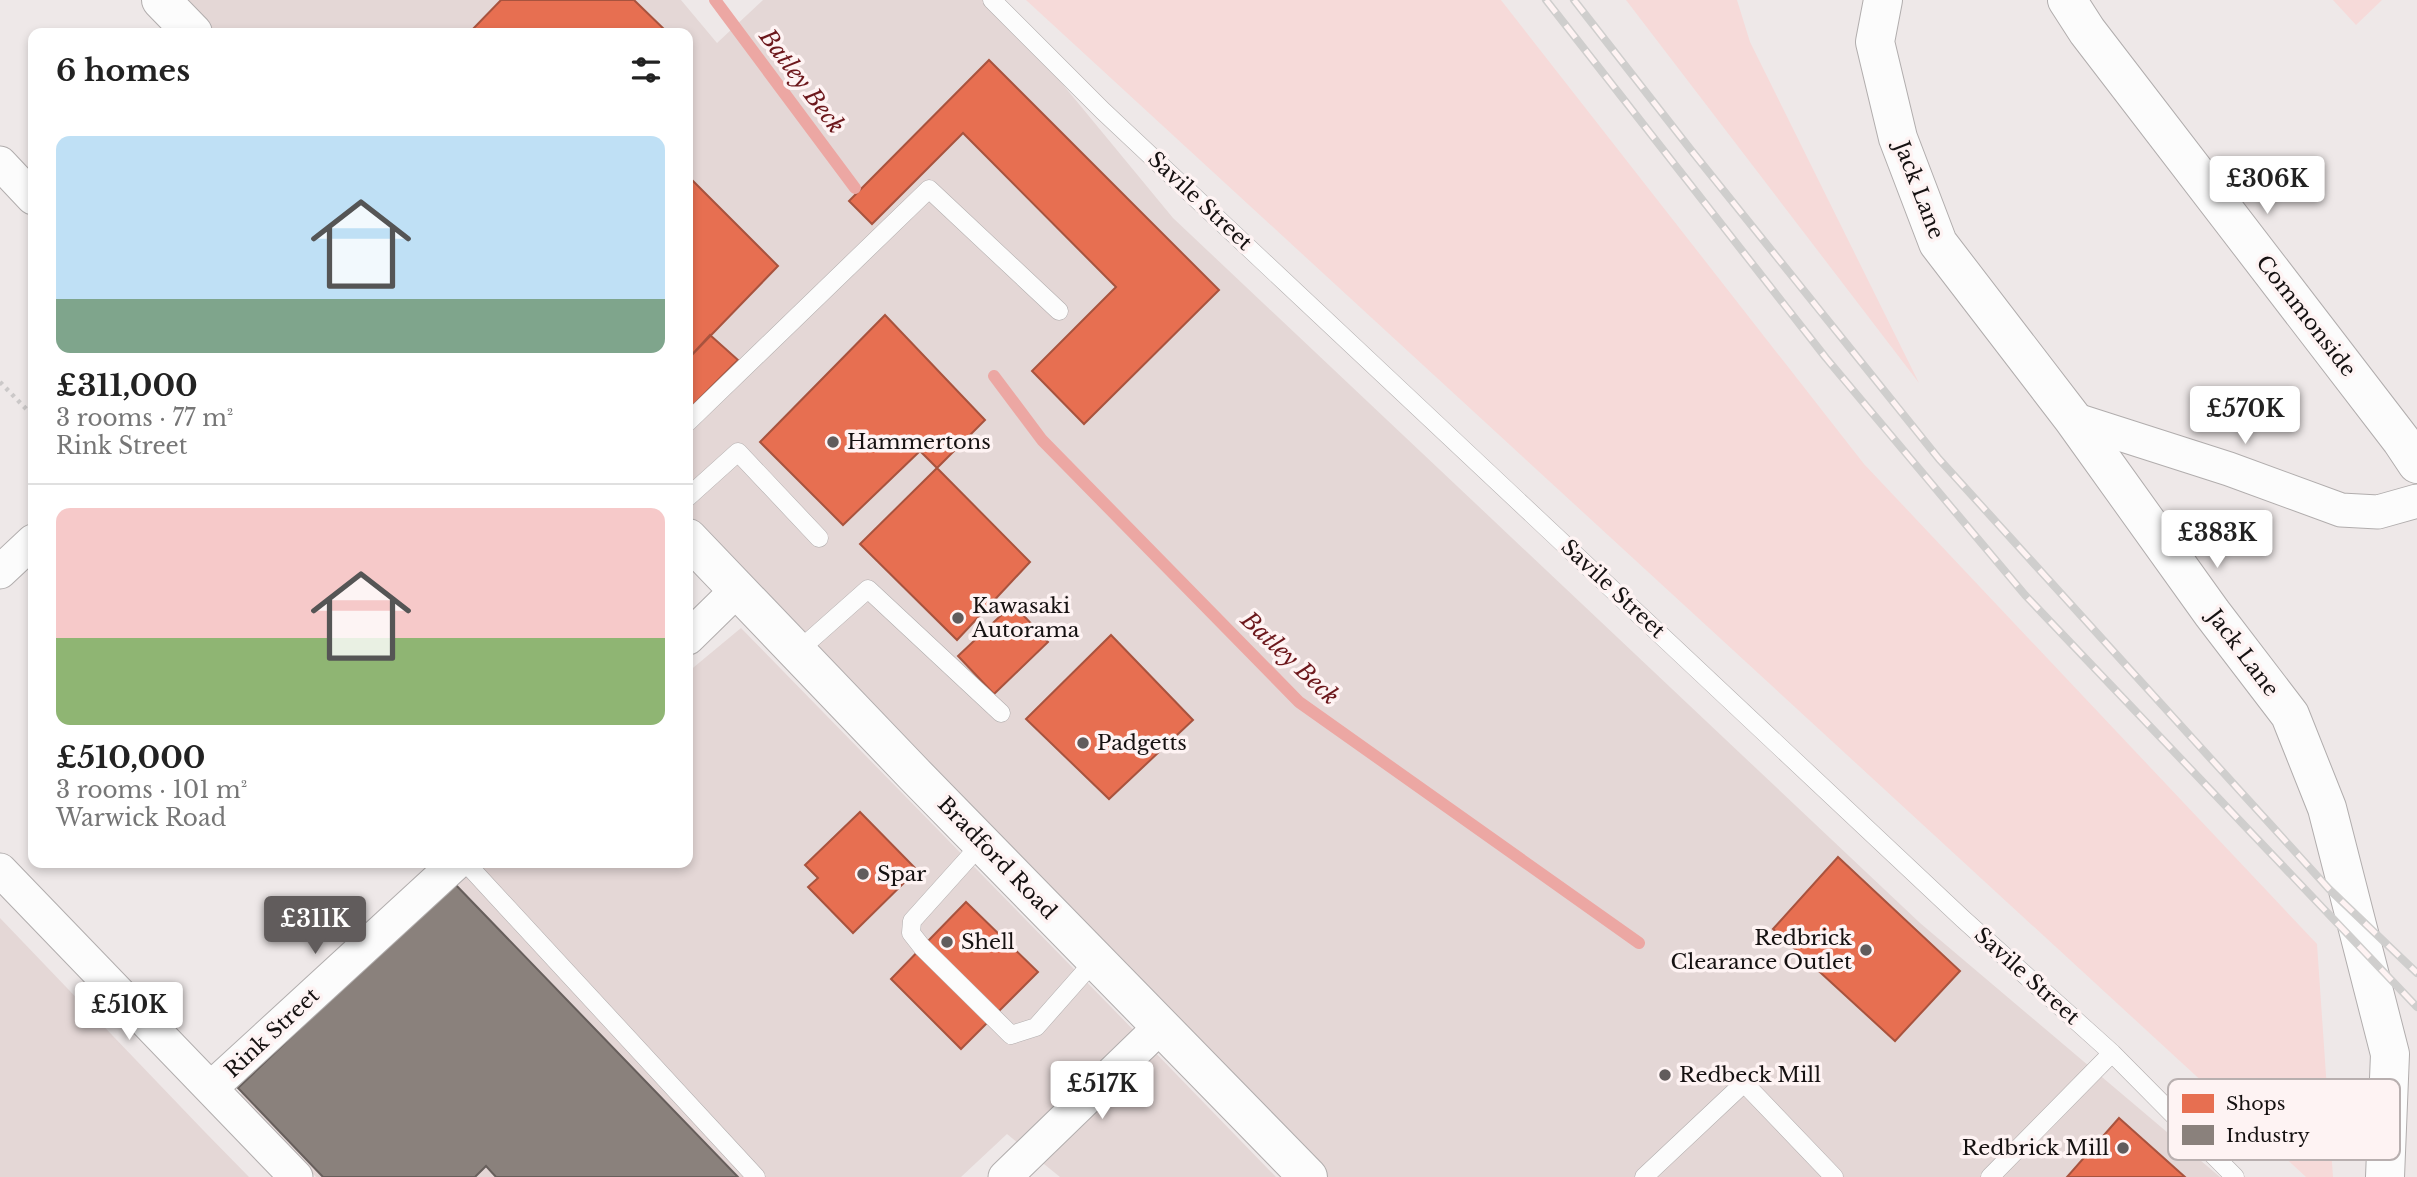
<!DOCTYPE html>
<meta charset="utf-8">
<style>
body{margin:0;font-family:"Libre Baskerville",serif;background:#f2f2f2;color:#222;height:100vh;display:flex;flex-direction:column;font-size:26px;white-space:nowrap}
*{box-sizing:border-box;margin:0}
p{font-size:23px;color:#767676}
.icon{flex:none;width:38px;height:38px;fill:none;stroke:currentColor;stroke-width:2;stroke-linecap:round;stroke-linejoin:round}
.map{position:relative;flex:1;overflow:hidden}
.side{position:absolute;left:28px;top:28px;width:665px;height:840px;display:flex;flex-direction:column;background:#fff;border-radius:14px;box-shadow:0 4px 10px #0003}
.side>*{flex:none}
.price{position:absolute;translate:-50% -60px;padding:0 16px;border-radius:7px;background:#fff;color:#222;font-size:23px;line-height:46px;filter:drop-shadow(0 2px 4px #0008)}
.price::after{content:'';position:absolute;left:50%;top:42px;width:21px;height:16px;margin-left:-10px;background:inherit;clip-path:polygon(0 0,100% 0,50% 100%)}
.price.active{background:#615c5c;color:#fff}
ul{padding:0;list-style:none}
li{display:grid;align-content:center;gap:14px;height:371px;padding:0 28px}
li+li{border-top:2px solid #e0e0e0}
li span{display:grid;place-items:center;height:217px;border-radius:14px;color:#555}
li>.icon{margin-inline-start:auto}
span .icon{width:126px;height:126px;fill:#fffc;stroke-width:1}
li b{font-size:30px}
h2{display:flex;justify-content:space-between;align-items:center;height:84px;padding:0 28px;font-size:30px}
.map>svg:first-child{display:block}
.built{fill:#e4d7d6}
.green{fill:#f6dad9}
.shops{fill:#e76f51;stroke:#a8533e;stroke-width:2}
.industry{fill:#8a817c;stroke:#675f5c;stroke-width:2}
.lines{fill:none;stroke-linecap:round;stroke-linejoin:round}
.stream{stroke:#eca7a3;stroke-width:12}
.service-casing{stroke:#b1adad;stroke-width:19}
.minor-casing{stroke:#b1adad;stroke-width:35}
.tertiary-casing{stroke:#b1adad;stroke-width:40}
.primary-casing{stroke:#b1adad;stroke-width:40}
.path{stroke:#cbc8c8;stroke-width:4.5;stroke-dasharray:3.5 5;stroke-linecap:butt}
.service{stroke:#fcfcfc;stroke-width:18}
.minor{stroke:#fcfcfc;stroke-width:33}
.tertiary{stroke:#fcfcfc;stroke-width:38}
.primary{stroke:#fcfcfc;stroke-width:38}
.rail-casing{stroke:#cfcecd;stroke-width:8}
.rail{stroke:#fef3f3;stroke-width:5;stroke-dasharray:16;stroke-linecap:butt}
.poi-dot{fill:#615c5c;stroke:#fef3f3;stroke-width:2.5}
.labels{text-anchor:middle;dominant-baseline:central;stroke-width:7;stroke-linejoin:round;paint-order:stroke}
.street-label{font-size:21px;fill:#151111;stroke:#fef3f3}
.poi-label{font-size:21px;fill:#151111;stroke:#fef3f3;text-anchor:start}
.water-label{font-size:23px;font-style:italic;fill:#6c171b;stroke:#fef3f3}
.key{fill:#fef3f3;stroke:#b8afaf;stroke-width:2}
.key-label{font-size:19px;fill:#151111}
</style>
<div class="map">
<svg width="2417" height="1177" viewBox="0 0 2417 1177">
<rect width="100%" height="100%" fill="#eee8e8"/>
<path class="built" d="M161,0H681L717,43L763,0H993L1173,218L1920,923L2220,1177H1308L688,538V33H193Z
M741,628L1113,1009L1276,1177H1060L1007,1134L961,1177H316L239,1096L471,863H688V672Z
M0,918L203,1130L249,1177H0Z"/>
<path class="green" d="M1026,0H1501L1864,464L2317,944L2333,1177H2306Z
M1626,0H1737L1750,42L1919,383Z
M2333,0H2382L2356,25Z"/>
<path class="shops" d="M501,0H634L668,33H469Z
M989,60L1219,290L1084,424L1032,371L1116,287L963,133L872,224L849,201Z
M688,176L778,266L688,359Z
M885,315L985,420L937,468L920,451L843,525L760,442Z
M710,335L738,360L688,410V359Z
M937,468L1030,562L957,640L860,544Z
M1013,604L1048,642L994,694L958,656Z
M1111,635L1193,720L1109,799L1026,719Z
M860,812L917,870L853,933L808,887L818,878L805,865Z
M1838,857L1960,971L1895,1041L1773,929Z
M966,902L1038,972L961,1049L891,979Z
M2119,1118L2185,1177H2067Z"/>
<path class="industry" d="M453,882L738,1177H496L486,1166L475,1177H323L238,1088Z"/>
<g class="lines">
<path class="stream" d="M715,0L855,188
M994,376L1042,440L1299,702L1639,943"/>
<defs>
<path id="service" d="M992,0L1103,111L1963,919L2112,1053L2235,1177
M688,422L929,189L1059,311
M688,497L738,452L819,538
M798,651L868,589L1001,713
M982,843L912,921L911,933L922,947L1011,1035L1036,1027L1096,959
M466,863L756,1177
M1644,1177L1744,1083L1834,1177
M1990,1177L2112,1053"/>
<path id="minor" d="M0,163L33,198
M2073,419L2229,469L2341,510L2378,512L2417,501
M0,572L33,541
M688,638L738,589
M0,870L296,1177
M211,1088L456,863
M1005,1177L1161,1026"/>
<path id="tertiary" d="M1883,0L1875,42L1898,138L1938,243L2073,419L2212,613L2290,715L2327,808L2390,1054L2385,1177
M2067,0L2087,31L2401,440L2417,464"/>
<path id="primary" d="M161,0L193,33
M688,538L914,774L1308,1177"/>
</defs>
<use href="#service" class="service-casing"/>
<use href="#minor" class="minor-casing"/>
<use href="#tertiary" class="tertiary-casing"/>
<use href="#primary" class="primary-casing"/>
<path class="path" d="M0,382L33,416"/>
<use href="#service" class="service"/>
<use href="#minor" class="minor"/>
<use href="#tertiary" class="tertiary"/>
<use href="#primary" class="primary"/>
<defs>
<path id="rail" d="M1546,0L1826,358L2025,595L2417,1007
M1574,0L1691,150L1939,459L2329,889L2417,973"/>
</defs>
<use href="#rail" class="rail-casing"/>
<use href="#rail" class="rail"/>
</g>
<g class="poi-dot">
<circle cx="833" cy="442" r="7"/>
<circle cx="958" cy="618" r="7"/>
<circle cx="1083" cy="743" r="7"/>
<circle cx="863" cy="874" r="7"/>
<circle cx="947" cy="942" r="7"/>
<circle cx="1866" cy="950" r="7"/>
<circle cx="1665" cy="1075" r="7"/>
<circle cx="2123" cy="1148" r="7"/>
</g>
<g class="labels">
<g class="street-label">
<text transform="translate(1919 190) rotate(69)">Jack Lane</text>
<text transform="translate(1200 201) rotate(43)">Savile Street</text>
<text transform="translate(2306 316) rotate(52)">Commonside</text>
<text transform="translate(1613 589) rotate(43)">Savile Street</text>
<text transform="translate(2243 653) rotate(53)">Jack Lane</text>
<text transform="translate(997 858) rotate(46)">Bradford Road</text>
<text transform="translate(2027 976) rotate(42)">Savile Street</text>
<text transform="translate(272 1033) rotate(-43)">Rink Street</text>
</g>
<g class="poi-label">
<text x="847" y="442">Hammertons</text>
<text x="972" y="606">Kawasaki<tspan x="972" dy="24">Autorama</tspan></text>
<text x="1097" y="743">Padgetts</text>
<text x="877" y="874">Spar</text>
<text x="1852" y="938" text-anchor="end">Redbrick<tspan x="1852" dy="24">Clearance Outlet</tspan></text>
<text x="961" y="942">Shell</text>
<text x="1679" y="1075">Redbeck Mill</text>
<text x="2109" y="1148" text-anchor="end">Redbrick Mill</text>
</g>
<g class="water-label">
<text transform="translate(802 81) rotate(53)">Batley Beck</text>
<text transform="translate(1290 658) rotate(43)">Batley Beck</text>
</g>
</g>
<rect x="2168" y="1079" width="232" height="81" rx="10" class="key"/>
<rect x="2182" y="1094" width="32" height="19" fill="#e76f51"/>
<rect x="2182" y="1125" width="32" height="20" fill="#8a817c"/>
<g class="key-label">
<text x="2226" y="1110">Shops</text>
<text x="2226" y="1142">Industry</text>
</g>
</svg>
<b class="price" style="left:2267px;top:216px">£306K</b>
<b class="price" style="left:2245px;top:446px">£570K</b>
<b class="price" style="left:2217px;top:570px">£383K</b>
<b class="price active" style="left:315px;top:956px">£311K</b>
<b class="price" style="left:129px;top:1042px">£510K</b>
<b class="price" style="left:1102px;top:1121px">£517K</b>
<section class="side">
<h2>6 homes<svg class="icon" aria-label="filters" viewBox="0 0 24 24"><path d="M4 7h16M4 17h16"/><circle cx="9" cy="7" r="2"/><circle cx="15" cy="17" r="2"/></svg></h2>
<ul>
<li><span style="background:linear-gradient(#bfe0f5 75%,#7fa58c 0)"><svg class="icon" aria-label="home" viewBox="0 0 24 24"><path d="M3 11l9-7 9 7M6 9v11h12V9"/></svg></span><div><b>£311,000</b><p>3 rooms · 77 m²</p><p>Rink Street</p></div></li>
<li><span style="background:linear-gradient(#f6c9c9 60%,#8fb573 0)"><svg class="icon" aria-label="home" viewBox="0 0 24 24"><path d="M3 11l9-7 9 7M6 9v11h12V9"/></svg></span><div><b>£510,000</b><p>3 rooms · 101 m²</p><p>Warwick Road</p></div></li>
</ul>
</section>
</div>
